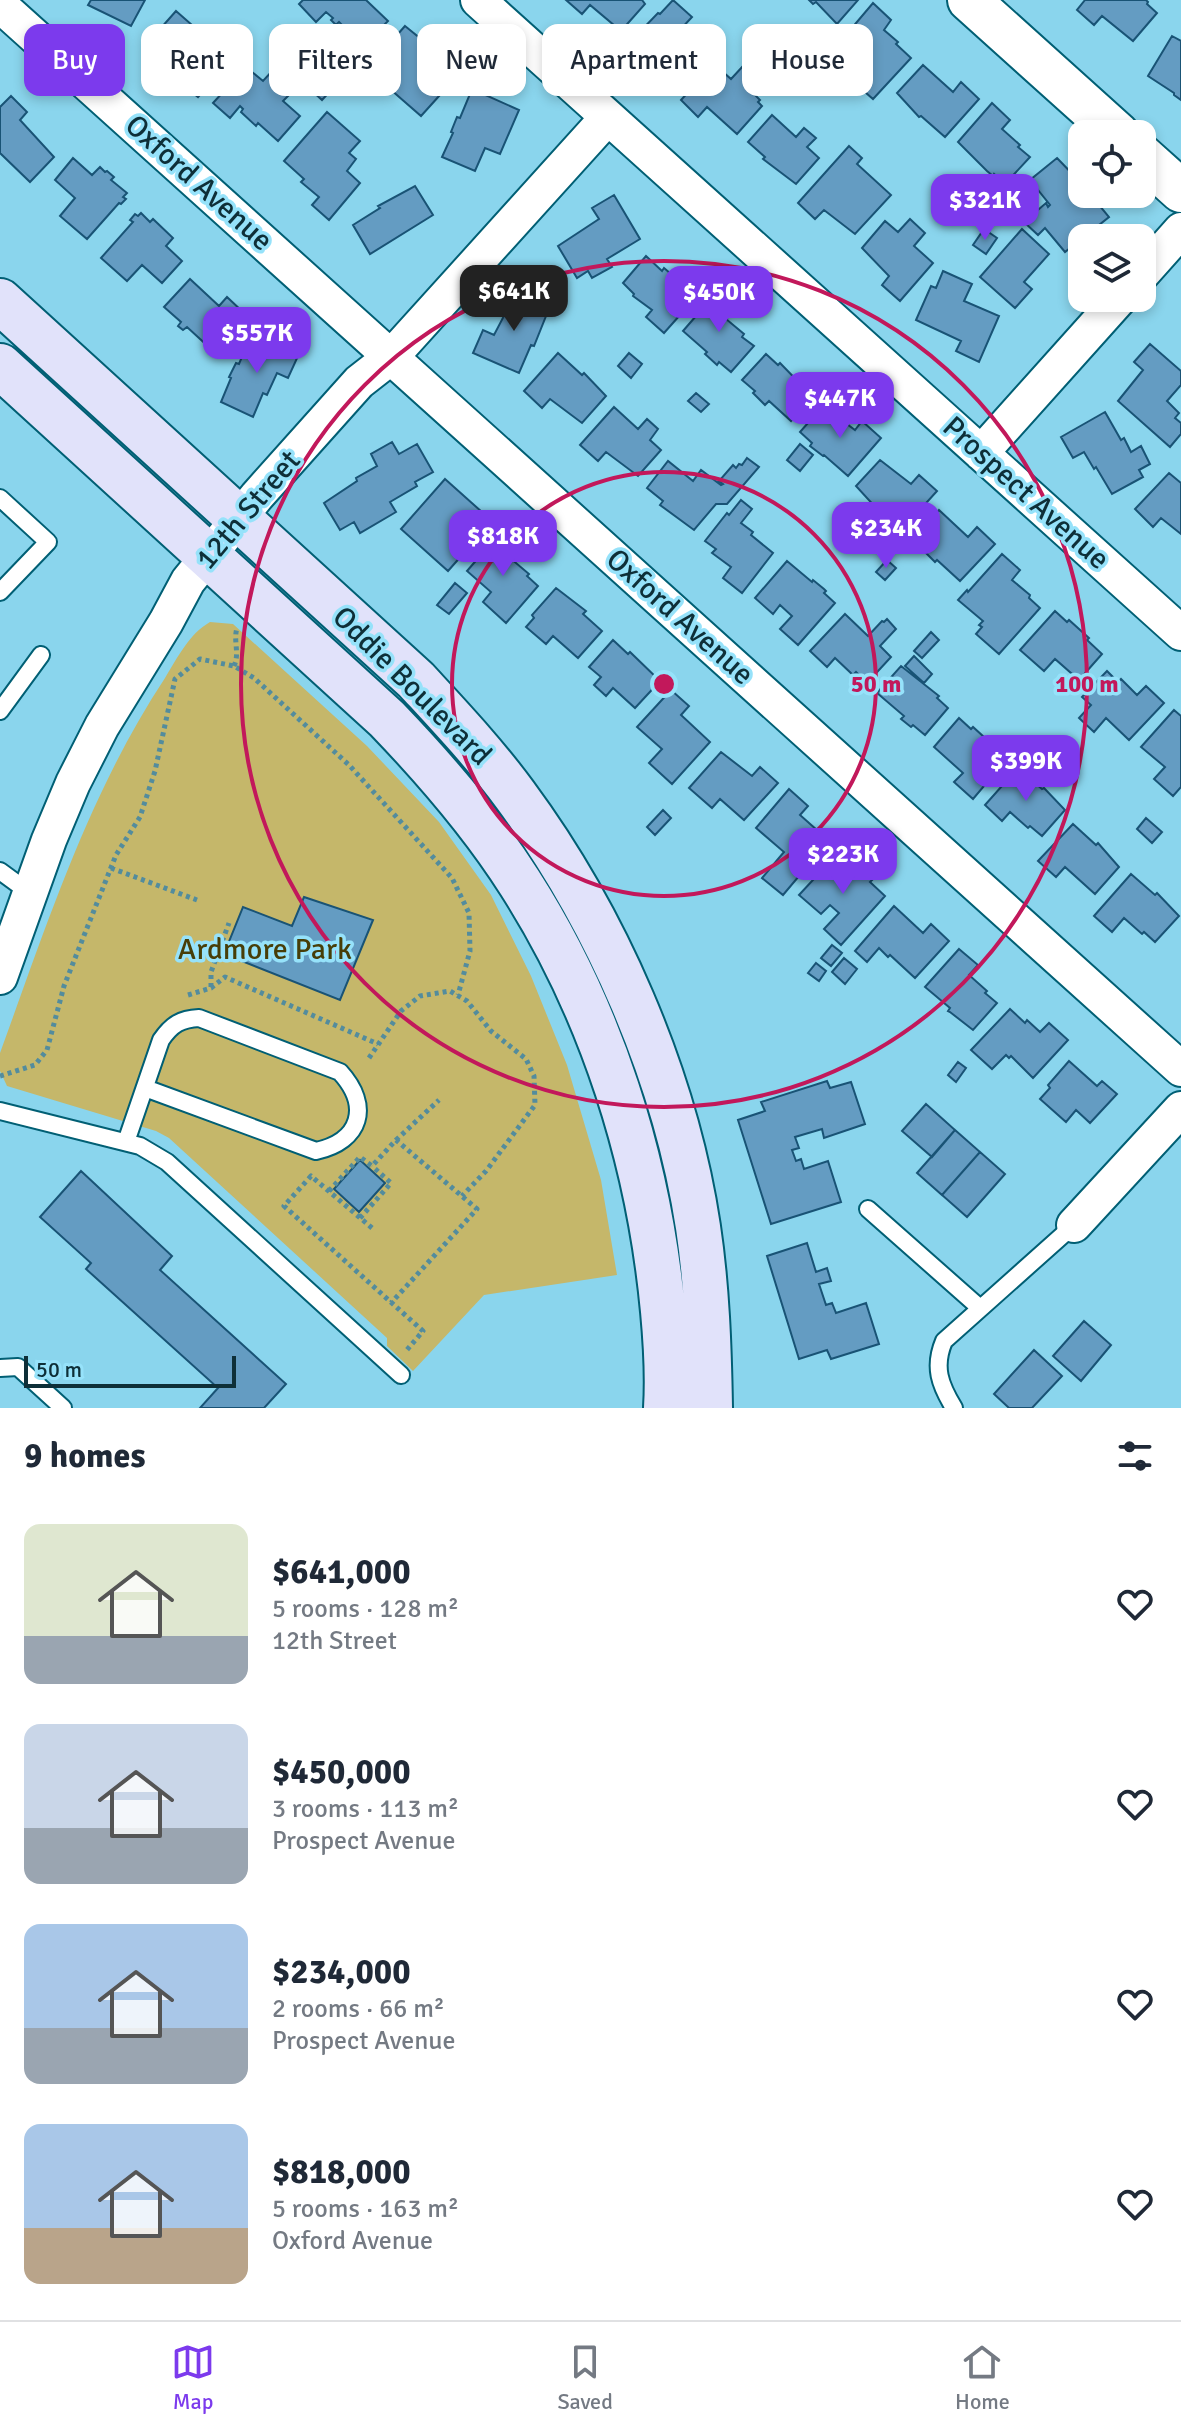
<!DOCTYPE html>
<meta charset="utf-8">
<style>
body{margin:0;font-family:Signika,sans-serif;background:#f6f6f7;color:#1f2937;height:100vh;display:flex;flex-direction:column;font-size:30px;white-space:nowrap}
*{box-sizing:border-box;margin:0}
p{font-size:26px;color:#747a83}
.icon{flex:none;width:44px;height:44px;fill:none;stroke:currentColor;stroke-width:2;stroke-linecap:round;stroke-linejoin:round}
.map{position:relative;height:1408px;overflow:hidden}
.side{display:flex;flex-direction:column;background:#fff;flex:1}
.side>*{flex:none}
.hud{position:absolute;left:24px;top:24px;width:1134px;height:72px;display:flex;gap:16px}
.fabs{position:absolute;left:1068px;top:120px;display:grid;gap:16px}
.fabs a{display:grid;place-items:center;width:88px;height:88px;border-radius:16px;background:#fff;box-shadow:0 4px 12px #0003;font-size:40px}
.scale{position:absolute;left:24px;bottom:20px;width:212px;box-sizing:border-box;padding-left:8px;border:4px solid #0e2f38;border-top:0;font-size:22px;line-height:28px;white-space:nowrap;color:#0e2f38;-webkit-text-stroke:6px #96e2fa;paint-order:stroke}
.price{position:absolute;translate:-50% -68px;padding:0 18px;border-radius:16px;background:#7c3aed;color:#fff;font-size:26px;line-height:52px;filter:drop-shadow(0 2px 4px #0008)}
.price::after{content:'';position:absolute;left:50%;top:48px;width:24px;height:18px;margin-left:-12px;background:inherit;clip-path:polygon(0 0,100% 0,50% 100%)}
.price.current{background:#222;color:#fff}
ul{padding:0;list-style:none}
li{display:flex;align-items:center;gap:24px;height:200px;padding:0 24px}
li span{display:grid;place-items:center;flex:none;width:224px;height:160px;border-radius:16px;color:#555}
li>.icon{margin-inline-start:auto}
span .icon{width:96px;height:96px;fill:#fffc;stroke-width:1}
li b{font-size:34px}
h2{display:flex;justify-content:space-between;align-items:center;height:96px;padding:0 24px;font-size:34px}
.pill{padding:0 28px;border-radius:16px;background:#fff;box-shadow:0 4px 12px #0003;font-size:28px;line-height:72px}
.pill.current{background:#7c3aed;color:#fff}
.tabs{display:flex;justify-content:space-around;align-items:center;height:112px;border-top:2px solid #e0e1e3;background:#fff;font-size:22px;color:#747a83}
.tabs a{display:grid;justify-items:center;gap:4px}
.tabs .current{color:#7c3aed}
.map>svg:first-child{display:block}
.green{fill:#c5b76a}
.building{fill:#649cc2;stroke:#195375;stroke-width:2}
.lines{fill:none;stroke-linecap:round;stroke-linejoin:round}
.service-casing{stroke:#015f74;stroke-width:20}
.minor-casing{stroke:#015f74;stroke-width:38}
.tertiary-casing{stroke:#015f74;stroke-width:46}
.secondary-casing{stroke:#015f74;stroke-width:48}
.path{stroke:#538c9d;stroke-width:5;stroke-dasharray:4 4;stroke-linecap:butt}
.service{stroke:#fff;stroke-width:16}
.minor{stroke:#fff;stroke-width:34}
.tertiary{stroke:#fff;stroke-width:42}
.secondary{stroke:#e1e2fa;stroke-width:44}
.ring{fill:none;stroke:#c2185b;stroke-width:4}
.labels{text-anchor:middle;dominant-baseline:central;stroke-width:7;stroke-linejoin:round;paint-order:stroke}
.street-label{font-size:30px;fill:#0e2f38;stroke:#96e2fa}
.park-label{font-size:30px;fill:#473e08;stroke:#96e2fa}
.centre{fill:#c2185b;stroke:#96e2fa;stroke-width:4}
.ring-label{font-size:24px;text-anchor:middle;font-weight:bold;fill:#c2185b;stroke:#96e2fa;stroke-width:7;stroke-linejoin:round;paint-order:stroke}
</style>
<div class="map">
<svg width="1181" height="1408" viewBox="0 0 1181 1408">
<rect width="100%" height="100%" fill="#8ad5ed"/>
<path class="green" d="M210,622L233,624L367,746L439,822L491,895L531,976L567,1065L601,1180L617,1275L484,1295L413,1371L387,1346V1338L169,1138L156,1131L7,1086L0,1071V1053C47,924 89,793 165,678C178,657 189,634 210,622Z"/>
<path class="building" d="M91,0H145L131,26L88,5Z
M303,0H366L388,21L354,55L337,37L345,28L339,22L336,25L331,20L333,18L326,12L316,22L299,4Z
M566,0H642L645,4L621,31L590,5L582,14Z
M673,0L692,17L679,31L704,55L677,84L631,41L658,13L660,14Z
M809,0H858L837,24L816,2L813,4Z
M1085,0H1146L1148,2L1147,4L1157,13L1133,41L1102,16L1094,25L1077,10Z
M873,3L891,20L884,30L898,42L896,44L911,58L873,99L850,79L863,63L840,42Z
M176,11L201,33L202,31L208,36L206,38L231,60L198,97L181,83L189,73L170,56L172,54L153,37Z
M405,26L426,43L430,38L448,54L450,51L467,65L421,116L367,69Z
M1172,36L1181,41V100L1174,95V93L1148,76Z
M342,60L354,69L336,89L326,78Z
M714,64L731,79L744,65L763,82L753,93L760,100L758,102L762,106L737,134L707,107L698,117L681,100Z
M923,65L953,92L961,82L979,99L945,137L921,116L919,117L897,93Z
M246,67L263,81L275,68L297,87L283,101L300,116L278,141L258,123L256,126L241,112L243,109L240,106L230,118L213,103Z
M322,77L333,88L322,100L311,90Z
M472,89L519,110L500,154L485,148L475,171L442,157L453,133L451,132L457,117L460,118Z
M11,96L27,112L20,120L54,157L30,182L0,153V107Z
M992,103L1010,120L1002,129L1020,145L1018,147L1030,157L1005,184L994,174L993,176L987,171L958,142Z
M327,112L360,141L349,153L356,159L347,171L360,183L329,220L312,205L319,197L301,182L304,179L284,161Z
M772,115L796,137L804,128L816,138L807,147L819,158L796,184L763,159L765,157L748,142Z
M849,146L862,158L857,164L891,195L855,234L824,210L815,219L798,203Z
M73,158L92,175L100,167L105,172L107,171L114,177L111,180L127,193L123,197L126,199L121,204L119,203L87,239L60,216L75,198L55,180Z
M1057,158L1082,184V194H1090L1109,217L1065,252L1045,228L1038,235L1024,222L1046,203L1048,207L1050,205L1030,180Z
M415,186L433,215L370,254L353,225L380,208L378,206Z
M614,195L640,239L607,259L612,267L592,278L588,271L577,278L558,246L599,219L592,208Z
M141,213L150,222L153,219L173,238L166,246L182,261L162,283L142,265L127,281L101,258L133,222L130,220L135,214L138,216Z
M910,219L925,233L914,246L933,263L900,301L882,285L889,276L862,248L885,221L898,232Z
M984,229L997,238L986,254L973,245Z
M1022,229L1049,254L1024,282L1032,289L1015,308L980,277Z
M646,256L662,271L664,268L678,280L686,272L704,288L664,333L646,317L652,310L633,296L634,294L623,283Z
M943,271L972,284L964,301L999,316L979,362L956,351L961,341L916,320L931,286L936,288Z
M190,279L219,306L227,297L244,313L211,349L187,327L183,330L178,326L181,322L164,307Z
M517,291L550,306L534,346L531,345L519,373L473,353L483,330L494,335Z
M716,293L735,309L726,319L744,334L742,337L754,346L731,372L719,362L717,365L705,354L707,352L683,331Z
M251,335L298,356L288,378L277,373L267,395L263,393L253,417L221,402L231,378L229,377L236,363L239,364Z
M1150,344L1181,371V385L1167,401L1179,413L1175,418L1181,423V434L1170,447L1118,401L1143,370L1134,362Z
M558,353L582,375L584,373L606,396L582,423L550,399L542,408L524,391Z
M629,353L642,364L631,378L618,366Z
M766,354L778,365L780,363L813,397L791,421L769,401L765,405L753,393L755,391L742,380Z
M696,393L709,404L701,412L688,401Z
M823,406L855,430L862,421L881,438L848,476L824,455L823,456L810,446L812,443L800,432Z
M614,407L638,429L647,419L658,429L650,440L661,450L638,476L606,452L598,461L580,445Z
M1105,412L1121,440L1124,438L1131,452L1141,446L1150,464L1139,470L1143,477L1112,494L1096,467L1094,469L1084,452L1073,458L1061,437Z
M392,442L399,454L417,444L433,472L415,482L417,486L390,502L396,512L360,533L354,522L340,530L324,503L357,481L356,478L377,466L371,454Z
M800,444L813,455L800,471L787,460Z
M747,458L759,467L727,504H716L694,530L660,505L663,501L647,488L668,461L693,481L701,470L721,485L723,484L719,481L733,465L736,468L739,464L742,465Z
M880,460L911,484L919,475L937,491L889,544L866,523L878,510L856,486Z
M1169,473L1181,483V534L1161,518L1153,527L1135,509Z
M445,479L492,521L448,571L401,529Z
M741,500L752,509L741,523L753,532L751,535L773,553L742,593L723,578L731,567L712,553L716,549L705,541L727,513L729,515Z
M939,510L968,537L977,527L995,544L960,581L937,560L935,562L924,551L925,549L914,538Z
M500,533L518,549L510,558L529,574L527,576L538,586L506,623L483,602L491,592L467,571Z
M1002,554L1020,570L1012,580L1030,595L1029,598L1040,608L999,654L976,634L982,627L979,625L983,621L958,600L967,590L968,592Z
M887,560L896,568L885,580L876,572Z
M787,561L812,582L813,580L824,589L826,591L824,593L835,603L798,645L780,629L792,616L780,605L773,614L755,598Z
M455,583L467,593L449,614L437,605Z
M556,588L586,611L583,614L602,631L578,658L553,636L546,644L526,627L534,618L532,615Z
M1055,611L1067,622L1069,620L1089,638L1087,640L1102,654L1079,680L1055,659L1044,671L1020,650Z
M845,614L868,636L882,621L884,622L887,619L896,629L880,646L891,657L867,683L856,672L853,675L835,658L827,667L810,651Z
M931,632L939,640L922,658L914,651Z
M613,640L628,654L630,652L660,681L635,708L613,688L606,696L594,685L601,677L589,667Z
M914,656L932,674L924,683L905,666Z
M901,666L939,696L937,698L948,708L925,735L913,725L911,727L901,719L904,716L877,693Z
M1107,671L1118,682L1121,679L1137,695L1146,686L1164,703L1129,740L1106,718L1094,732L1079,718L1091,705L1082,697Z
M671,690L689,706L681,715L710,742L672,784L649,763L662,749L637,727Z
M1174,710L1181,716V787L1173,796L1154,779L1165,767L1141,747Z
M959,718L971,729L973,727L984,737L983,739L1006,760L973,799L954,782L963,773L934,747Z
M721,752L752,776L760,767L778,783L744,820L720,799L712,808L689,788Z
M1018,768L1042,789L1044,788L1065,810L1042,836L1030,826L1028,828L1010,812L1002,821L985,805Z
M789,789L808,806L800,815L818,831L816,834L827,843L783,895L762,878L784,852L756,828Z
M663,810L671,818L655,835L647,827Z
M1146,818L1162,832L1152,843L1137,829Z
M1073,824L1096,845L1098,843L1119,867L1095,894L1065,867L1056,877L1038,861Z
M838,853L872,880L870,882L885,896L841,945L824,929L839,913L830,905L821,914L799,895Z
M1131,874L1155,895L1157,893L1179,916L1155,942L1144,932L1142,934L1124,918L1112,932L1094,916Z
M304,897L373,920L340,1000L224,954L243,907L292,926Z
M894,906L923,933L931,924L949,941L915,978L890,955L888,957L879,948L867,962L855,951Z
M832,945L842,953L831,966L821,958Z
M959,949L978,965L969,975L987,991L985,993L997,1003L973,1030L950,1012L948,1011L950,1008L925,987Z
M844,958L857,969L845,984L832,972Z
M816,963L826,971L819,981L808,973Z
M1010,1009L1025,1023L1027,1020L1040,1032L1049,1023L1068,1040L1033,1078L1011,1056L1009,1058L1006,1055L992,1069L971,1050Z
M1069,1061L1097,1086L1102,1081L1117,1094L1090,1123L1076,1110L1066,1122L1040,1099L1050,1088L1048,1085Z
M958,1062L966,1068L956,1082L948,1075Z
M827,1081L830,1088L851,1082L865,1124L824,1138L822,1129L795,1137L799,1148L792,1150L796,1161L801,1159L804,1169L828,1161L841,1202L771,1224L738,1120L765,1111L761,1102Z
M926,1104L955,1130L932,1157L902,1131Z
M955,1130L980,1152L942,1195L917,1173Z
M980,1152L1005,1174L967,1217L942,1195Z
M360,1160L385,1183L359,1212L334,1189Z
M81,1171L172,1256L160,1270L286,1384L264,1408H200L218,1388L86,1269L91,1263L40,1217Z
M807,1243L816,1272L827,1268L831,1281L819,1284L826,1305L832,1303L836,1313L866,1303L879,1344L831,1359L827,1350L799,1359L767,1256Z
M1084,1321L1111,1345L1081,1381L1053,1356Z
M1034,1350L1062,1376L1032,1408H1009L994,1394Z"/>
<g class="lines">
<defs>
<path id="service" d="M0,498L48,542L0,592
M0,711L41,655
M0,871L30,893
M0,1111L140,1146L167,1162L401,1375
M126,1142L161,1040C172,1024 181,1019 199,1018L340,1072C371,1106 361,1141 316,1151L145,1088
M868,1209L980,1308
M0,1368L18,1367L63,1408
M954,1408C940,1385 933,1367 944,1341L1074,1225"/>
<path id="minor" d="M478,0L1181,633
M0,5L1181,1069
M1142,274L1181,230
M981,453L1120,298
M0,977L49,840L73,783L102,726L166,622L188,581L257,496L359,382L391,357L608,117
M1074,1225L1181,1109"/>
<path id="tertiary" d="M969,0L1118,134
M1142,156L1181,191"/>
<path id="secondary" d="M0,301L416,680C450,717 485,754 515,795C606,918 675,1075 698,1227C707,1287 709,1347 710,1408
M0,366L387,719C436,770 482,823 520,883C602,1011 649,1161 663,1311C666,1343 668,1376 666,1408"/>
</defs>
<use href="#service" class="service-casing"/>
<use href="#minor" class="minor-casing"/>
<use href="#tertiary" class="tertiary-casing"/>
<use href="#secondary" class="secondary-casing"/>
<path class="path" d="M234,666C240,653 233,641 237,628
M111,868L197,900
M211,987V972L229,923
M188,995L211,988L225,977L378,1044
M369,1058L401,1011L420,996L450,991L467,1001L491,1031L526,1059L534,1076L535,1105L486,1171L462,1196
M0,1076L35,1065L47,1050L64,986L116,855L140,817L155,771L175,679L200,659L234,666L254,678L349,765L452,878L469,913L470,951L458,995
M396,1140L439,1100
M329,1191L360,1157L372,1166L396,1140L477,1209L391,1303
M360,1218L391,1183L372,1166
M372,1228L311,1176L284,1206L423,1331L406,1351"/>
<use href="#service" class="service"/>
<use href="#minor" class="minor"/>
<use href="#tertiary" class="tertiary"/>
<use href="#secondary" class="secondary"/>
</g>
<g class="ring">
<circle cx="664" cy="684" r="212"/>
<circle cx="664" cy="684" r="423"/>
</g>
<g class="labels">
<g class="street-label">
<text transform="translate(199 183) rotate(42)">Oxford Avenue</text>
<text transform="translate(1026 493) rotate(42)">Prospect Avenue</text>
<text transform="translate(248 510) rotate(-50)">12th Street</text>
<text transform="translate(680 617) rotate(42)">Oxford Avenue</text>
<text transform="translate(412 686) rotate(45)">Oddie Boulevard</text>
</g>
<g class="park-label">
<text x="265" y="949">Ardmore Park</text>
</g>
</g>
<circle cx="664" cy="684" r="12" class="centre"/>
<g class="ring-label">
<text x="876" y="692">50 m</text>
<text x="1087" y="692">100 m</text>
</g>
</svg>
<div class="fabs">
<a><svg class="icon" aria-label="locate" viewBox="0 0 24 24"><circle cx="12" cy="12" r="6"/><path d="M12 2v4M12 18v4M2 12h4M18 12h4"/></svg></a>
<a><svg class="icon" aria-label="layers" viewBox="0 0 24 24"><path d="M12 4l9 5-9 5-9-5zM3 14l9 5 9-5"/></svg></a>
</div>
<div class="scale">50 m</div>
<b class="price" style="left:985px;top:242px">$321K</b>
<b class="price current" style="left:514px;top:333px">$641K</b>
<b class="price" style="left:719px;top:334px">$450K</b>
<b class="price" style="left:257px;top:375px">$557K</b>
<b class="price" style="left:840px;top:440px">$447K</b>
<b class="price" style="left:886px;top:570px">$234K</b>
<b class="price" style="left:503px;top:578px">$818K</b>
<b class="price" style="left:1026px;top:803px">$399K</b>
<b class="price" style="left:843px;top:896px">$223K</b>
<div class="hud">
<a class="pill current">Buy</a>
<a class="pill">Rent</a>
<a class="pill">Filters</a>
<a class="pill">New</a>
<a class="pill">Apartment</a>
<a class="pill">House</a>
</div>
</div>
<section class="side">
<h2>9 homes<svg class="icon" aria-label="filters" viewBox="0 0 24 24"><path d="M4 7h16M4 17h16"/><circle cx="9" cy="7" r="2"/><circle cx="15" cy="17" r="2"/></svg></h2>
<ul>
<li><span style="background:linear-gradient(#dfe7d0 70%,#9aa5b1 0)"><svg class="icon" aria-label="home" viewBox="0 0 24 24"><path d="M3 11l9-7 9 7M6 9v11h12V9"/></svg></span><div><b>$641,000</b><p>5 rooms · 128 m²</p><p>12th Street</p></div><svg class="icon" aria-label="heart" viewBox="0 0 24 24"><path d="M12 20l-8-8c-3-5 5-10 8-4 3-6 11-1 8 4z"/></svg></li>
<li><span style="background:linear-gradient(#c9d6e8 65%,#9aa5b1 0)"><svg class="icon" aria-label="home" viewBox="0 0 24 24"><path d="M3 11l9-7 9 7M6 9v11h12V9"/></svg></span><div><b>$450,000</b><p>3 rooms · 113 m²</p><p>Prospect Avenue</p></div><svg class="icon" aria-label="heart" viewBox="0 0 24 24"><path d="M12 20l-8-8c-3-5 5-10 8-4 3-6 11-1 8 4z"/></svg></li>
<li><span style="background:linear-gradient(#a9c7e8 65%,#9aa5b1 0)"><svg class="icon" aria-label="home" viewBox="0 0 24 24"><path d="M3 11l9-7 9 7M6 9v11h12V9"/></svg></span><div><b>$234,000</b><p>2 rooms · 66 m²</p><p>Prospect Avenue</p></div><svg class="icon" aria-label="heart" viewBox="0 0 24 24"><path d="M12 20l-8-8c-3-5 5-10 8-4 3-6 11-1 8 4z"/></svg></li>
<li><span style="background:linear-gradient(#a9c7e8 65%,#b9a48a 0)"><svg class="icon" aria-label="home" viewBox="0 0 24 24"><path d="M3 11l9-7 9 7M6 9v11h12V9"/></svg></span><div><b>$818,000</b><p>5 rooms · 163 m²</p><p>Oxford Avenue</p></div><svg class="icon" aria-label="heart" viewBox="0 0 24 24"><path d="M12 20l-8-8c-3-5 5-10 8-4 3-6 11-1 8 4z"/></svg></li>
</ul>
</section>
<nav class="tabs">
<a class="current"><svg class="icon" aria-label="map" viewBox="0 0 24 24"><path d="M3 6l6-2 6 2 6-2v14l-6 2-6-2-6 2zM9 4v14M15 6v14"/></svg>Map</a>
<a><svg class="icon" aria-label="saved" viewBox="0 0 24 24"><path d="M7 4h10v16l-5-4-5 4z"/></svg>Saved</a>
<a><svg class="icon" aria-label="home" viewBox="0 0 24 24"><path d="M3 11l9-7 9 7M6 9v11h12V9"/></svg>Home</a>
</nav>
